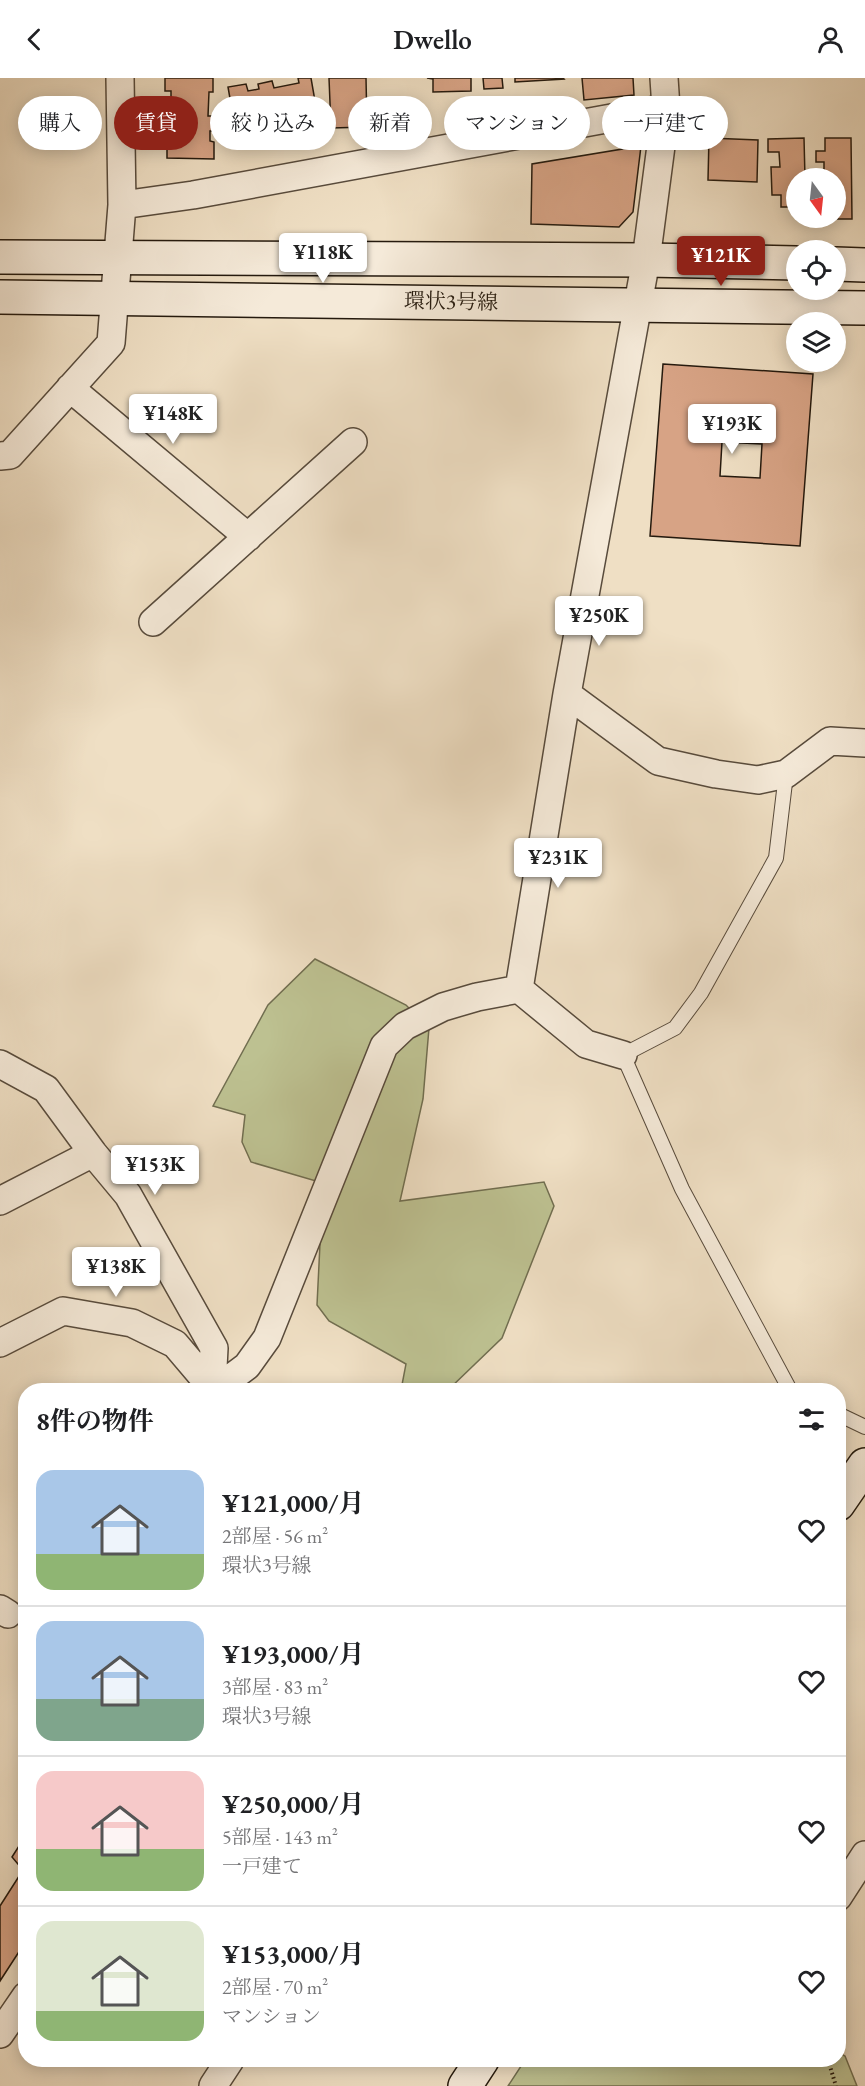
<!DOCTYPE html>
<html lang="ja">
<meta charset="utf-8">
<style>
body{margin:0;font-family:"EB Garamond","Noto Serif JP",serif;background:#f6f6f6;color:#202124;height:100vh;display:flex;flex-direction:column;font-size:22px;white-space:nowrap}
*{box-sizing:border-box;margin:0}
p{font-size:20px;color:#757577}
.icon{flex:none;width:33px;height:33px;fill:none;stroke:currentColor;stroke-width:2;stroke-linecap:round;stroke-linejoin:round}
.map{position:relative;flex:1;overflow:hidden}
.drawer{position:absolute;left:18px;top:1305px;width:828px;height:684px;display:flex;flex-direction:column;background:#fff;border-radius:24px;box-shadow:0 3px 15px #0003}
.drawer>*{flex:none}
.guide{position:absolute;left:18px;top:18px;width:830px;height:54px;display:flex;gap:12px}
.needle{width:39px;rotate:165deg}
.controls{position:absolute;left:786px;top:90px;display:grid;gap:12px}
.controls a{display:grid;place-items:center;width:60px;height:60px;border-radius:50%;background:#fff;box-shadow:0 3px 15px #0003;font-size:30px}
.price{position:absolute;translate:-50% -51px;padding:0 14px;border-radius:6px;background:#fff;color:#222;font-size:20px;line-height:39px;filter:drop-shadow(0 2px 3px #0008)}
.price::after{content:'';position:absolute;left:50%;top:36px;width:18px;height:14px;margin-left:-9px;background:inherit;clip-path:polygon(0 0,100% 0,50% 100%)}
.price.selected{background:#8f2418;color:#fff}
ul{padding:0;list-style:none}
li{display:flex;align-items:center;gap:18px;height:150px;padding:0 18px}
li+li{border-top:2px solid #e0e0e0}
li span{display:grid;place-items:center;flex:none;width:168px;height:120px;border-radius:18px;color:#555}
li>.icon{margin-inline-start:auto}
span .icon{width:72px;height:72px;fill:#fffc;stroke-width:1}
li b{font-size:26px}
h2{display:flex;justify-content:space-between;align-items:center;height:72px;padding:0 18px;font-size:26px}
.pill{padding:0 21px;border-radius:27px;background:#fff;box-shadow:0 3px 15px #0003;font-size:21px;line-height:54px}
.pill.selected{background:#8f2418;color:#fff}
header{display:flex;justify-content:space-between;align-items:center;height:78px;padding:0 18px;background:#fff;font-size:27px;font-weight:600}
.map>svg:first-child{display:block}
.green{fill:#bdc191;stroke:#716e50;stroke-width:1.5}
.building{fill:#d7a385;stroke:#251a0e;stroke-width:1.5;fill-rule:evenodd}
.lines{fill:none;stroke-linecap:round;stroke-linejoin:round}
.lane-casing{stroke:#584b3c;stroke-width:16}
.street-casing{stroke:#584b3c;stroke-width:30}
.secondary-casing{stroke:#251a0e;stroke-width:36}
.path{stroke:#251a0e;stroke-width:4;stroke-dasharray:1.5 3;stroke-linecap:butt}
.lane{stroke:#f5ead9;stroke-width:14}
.street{stroke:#f5ead9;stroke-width:27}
.secondary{stroke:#f5ead9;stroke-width:33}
.labels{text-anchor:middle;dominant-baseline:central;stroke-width:6;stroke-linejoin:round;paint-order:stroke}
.street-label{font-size:21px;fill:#251a0e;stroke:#f5ead9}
</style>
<header><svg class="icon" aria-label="back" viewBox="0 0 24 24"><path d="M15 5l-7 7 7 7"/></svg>Dwello<svg class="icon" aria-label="person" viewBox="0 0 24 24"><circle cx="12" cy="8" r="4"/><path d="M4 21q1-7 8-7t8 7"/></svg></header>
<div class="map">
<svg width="865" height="2008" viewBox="0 0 865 2008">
<rect width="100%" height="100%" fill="#efdfc4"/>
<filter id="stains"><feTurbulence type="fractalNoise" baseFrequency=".00333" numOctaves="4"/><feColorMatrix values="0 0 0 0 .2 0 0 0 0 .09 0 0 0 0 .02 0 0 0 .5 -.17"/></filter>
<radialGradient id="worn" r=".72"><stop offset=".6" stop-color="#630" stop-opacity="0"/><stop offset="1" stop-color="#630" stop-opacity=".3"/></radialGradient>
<path class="green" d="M315,881L406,927L429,950L423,1021L400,1123L544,1104L554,1128L502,1260L448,1312H401L406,1286L329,1243L317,1227L323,1105L251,1084L242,1064L245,1037L213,1028L268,927Z
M839,1975L845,1978L857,2008H508L525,1982H838Z"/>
<path class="building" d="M165,0H213V14H209L208,38H214V53H210V63L214,64V81L167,80V67H171V55H165V40H171V13H165Z
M298,0H311L319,46L302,49L301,42L279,47V51L262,54V51L236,55L228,9L246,6L248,13L259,11L258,6L272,3L274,10L299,5Z
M329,0H366L367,49L331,50Z
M471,0V13L433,14V1L427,0Z
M483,0H502L503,10L484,11Z
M515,0H563L564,1L515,4Z
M582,0H633L634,17L584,22Z
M709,60L758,62L757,104L708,102Z
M804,60L805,100H796V129H781V117H772L771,89H780L779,74H768V61Z
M825,60H851L852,141H825V140H836V100H818V97L824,96V84H816V73H825Z
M641,68L633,134L619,149L531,146L532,86Z
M663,286L813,296L800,468L650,458ZM722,364L762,366L760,400L720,398Z
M26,1757V1863L0,1903V1828L23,1792L12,1779Z"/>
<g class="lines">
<defs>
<path id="lane" d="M786,696L776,780L701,915L675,950L623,977L682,1111L790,1312
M838,1336L865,1349"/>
<path id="street" d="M664,0L666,30L646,182L567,616L658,683L716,696L758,702L786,696L830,663L865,665
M122,127L193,117L666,30
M70,310L248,459
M0,378L10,377L111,265L122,127L120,0
M153,544L353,364
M567,616L519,911L586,966L623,977
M0,986L46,1011L93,1075L128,1117L214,1270L212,1309
M0,1123L93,1075
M0,1265L63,1233L132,1245L175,1266L214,1312
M215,1312L247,1288L267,1260L384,968L405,948L443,929L477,919L519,911
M0,1531L8,1536
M838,1819L865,1777
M0,1956L26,1918
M213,2008L230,1982"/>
<path id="secondary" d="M0,179L646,182L796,185
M836,186L865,187
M0,219L865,230
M838,1426L865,1387
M465,2008L482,1982"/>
</defs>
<use href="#lane" class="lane-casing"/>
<use href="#street" class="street-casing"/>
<use href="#secondary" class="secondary-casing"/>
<path class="path" d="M828,1982L836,2008"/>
<use href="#lane" class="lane"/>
<use href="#street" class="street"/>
<use href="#secondary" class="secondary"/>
</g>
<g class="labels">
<g class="street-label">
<text transform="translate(451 223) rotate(1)">環状3号線</text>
</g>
</g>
<rect width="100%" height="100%" filter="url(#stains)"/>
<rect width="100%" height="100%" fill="url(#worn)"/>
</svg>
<div class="controls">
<a><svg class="needle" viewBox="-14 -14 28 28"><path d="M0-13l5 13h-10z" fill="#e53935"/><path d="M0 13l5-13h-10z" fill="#757577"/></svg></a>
<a><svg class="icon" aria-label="locate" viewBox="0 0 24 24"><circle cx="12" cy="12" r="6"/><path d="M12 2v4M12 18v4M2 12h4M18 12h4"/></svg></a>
<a><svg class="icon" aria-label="layers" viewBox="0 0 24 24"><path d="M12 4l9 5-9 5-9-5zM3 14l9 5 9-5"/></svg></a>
</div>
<b class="price" style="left:323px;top:206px">¥118K</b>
<b class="price selected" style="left:721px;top:209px">¥121K</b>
<b class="price" style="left:173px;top:367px">¥148K</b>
<b class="price" style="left:732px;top:377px">¥193K</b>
<b class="price" style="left:599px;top:569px">¥250K</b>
<b class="price" style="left:558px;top:811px">¥231K</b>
<b class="price" style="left:155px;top:1118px">¥153K</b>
<b class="price" style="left:116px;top:1220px">¥138K</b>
<div class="guide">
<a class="pill">購入</a>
<a class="pill selected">賃貸</a>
<a class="pill">絞り込み</a>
<a class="pill">新着</a>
<a class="pill">マンション</a>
<a class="pill">一戸建て</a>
</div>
<section class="drawer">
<h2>8件の物件<svg class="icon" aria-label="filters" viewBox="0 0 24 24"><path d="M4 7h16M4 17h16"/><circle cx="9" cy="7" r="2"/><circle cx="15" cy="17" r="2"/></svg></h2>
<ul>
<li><span style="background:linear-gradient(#a9c7e8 70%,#8fb573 0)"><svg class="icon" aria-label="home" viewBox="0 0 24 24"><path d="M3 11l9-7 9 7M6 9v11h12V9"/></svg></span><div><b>¥121,000/月</b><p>2部屋 · 56 m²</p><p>環状3号線</p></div><svg class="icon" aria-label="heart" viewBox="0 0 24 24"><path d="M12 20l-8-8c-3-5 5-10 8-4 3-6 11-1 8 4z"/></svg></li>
<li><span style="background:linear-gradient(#a9c7e8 65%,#7fa58c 0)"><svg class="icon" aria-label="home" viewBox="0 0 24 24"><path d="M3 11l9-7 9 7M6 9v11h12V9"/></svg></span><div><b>¥193,000/月</b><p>3部屋 · 83 m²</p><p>環状3号線</p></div><svg class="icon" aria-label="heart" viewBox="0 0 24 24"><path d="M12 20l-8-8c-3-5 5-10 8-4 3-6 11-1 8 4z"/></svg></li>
<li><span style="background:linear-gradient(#f6c9c9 65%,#8fb573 0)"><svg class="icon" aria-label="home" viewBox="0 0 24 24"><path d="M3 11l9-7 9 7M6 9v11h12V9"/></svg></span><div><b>¥250,000/月</b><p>5部屋 · 143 m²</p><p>一戸建て</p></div><svg class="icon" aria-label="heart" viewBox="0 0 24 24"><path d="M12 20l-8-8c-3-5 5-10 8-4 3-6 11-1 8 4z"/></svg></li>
<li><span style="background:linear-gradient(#dfe7d0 75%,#8fb573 0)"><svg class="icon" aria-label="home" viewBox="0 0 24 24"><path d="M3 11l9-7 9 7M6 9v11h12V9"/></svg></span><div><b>¥153,000/月</b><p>2部屋 · 70 m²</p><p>マンション</p></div><svg class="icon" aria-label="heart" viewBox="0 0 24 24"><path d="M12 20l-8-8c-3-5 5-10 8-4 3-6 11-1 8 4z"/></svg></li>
</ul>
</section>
</div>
